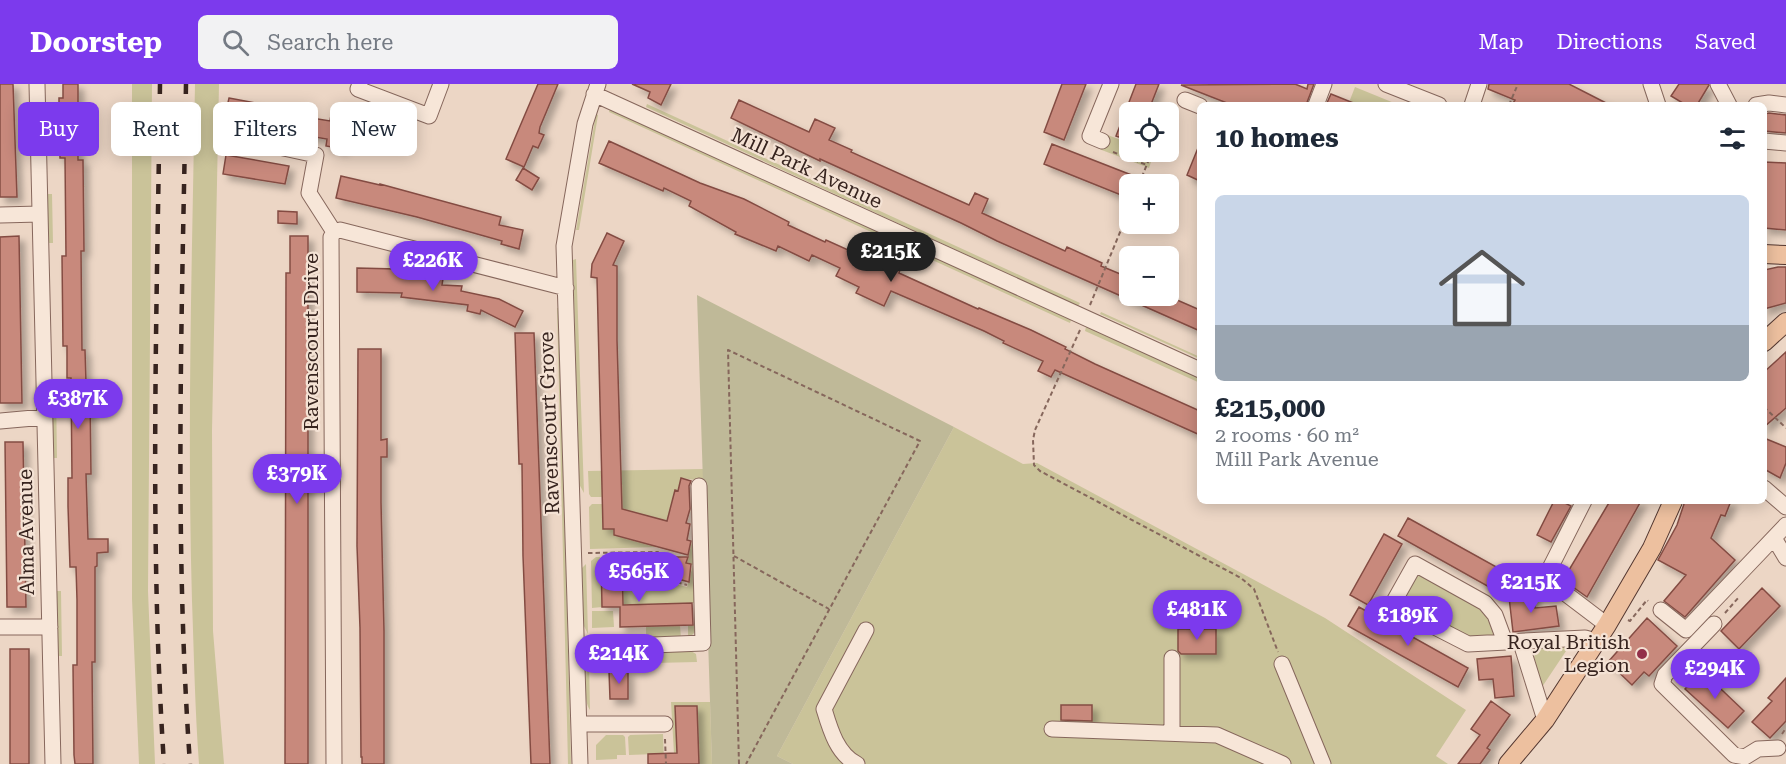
<!DOCTYPE html>
<meta charset="utf-8">
<style>
body{margin:0;font-family:"Roboto Serif",serif;background:#f2f2f3;color:#1f2937;height:100vh;display:flex;flex-direction:column;font-size:22px;white-space:nowrap}
*{box-sizing:border-box;margin:0}
p{font-size:20px;color:#747a83}
.icon{flex:none;width:33px;height:33px;fill:none;stroke:currentColor;stroke-width:2;stroke-linecap:round;stroke-linejoin:round}
.map{position:relative;flex:1;overflow:hidden}
.panel{position:absolute;left:1197px;top:18px;width:570px;height:402px;display:flex;flex-direction:column;background:#fff;border-radius:9px;box-shadow:0 3px 15px #0003}
.panel>*{flex:none}
.hud{position:absolute;left:18px;top:18px;width:570px;height:54px;display:flex;gap:12px}
.tools{position:absolute;left:1119px;top:18px;display:grid;gap:12px}
.tools a{display:grid;place-items:center;width:60px;height:60px;border-radius:9px;background:#fff;box-shadow:0 3px 15px #0003;font-size:30px}
.price{position:absolute;translate:-50% -51px;padding:0 14px;border-radius:21px;background:#7c3aed;color:#fff;font-size:20px;line-height:39px;filter:drop-shadow(0 2px 3px #0008)}
.price::after{content:'';position:absolute;left:50%;top:36px;width:18px;height:14px;margin-left:-9px;background:inherit;clip-path:polygon(0 0,100% 0,50% 100%)}
.price.selected{background:#222;color:#fff}
ul{padding:0;list-style:none}
li{display:grid;align-content:center;gap:12px;height:318px;padding:0 18px}
li+li{border-top:2px solid #e0e1e3}
li span{display:grid;place-items:center;height:186px;border-radius:9px;color:#555}
li>.icon{margin-inline-start:auto}
span .icon{width:108px;height:108px;fill:#fffc;stroke-width:1}
li b{font-size:26px}
h2{display:flex;justify-content:space-between;align-items:center;height:72px;padding:0 18px;font-size:26px}
.tag{padding:0 21px;border-radius:9px;background:#fff;box-shadow:0 3px 15px #0003;font-size:21px;line-height:54px}
.tag.selected{background:#7c3aed;color:#fff}
header{display:flex;align-items:center;gap:36px;box-sizing:border-box;height:84px;padding:0 30px;background:#7c3aed;color:#fff}
header strong{font-size:28px}
nav{display:flex;gap:33px;margin-inline-start:auto;font-size:21px}
.search{width:420px;height:54px;background:#f2f2f3;display:flex;align-items:center;gap:15px;box-sizing:border-box;padding:0 21px;border-radius:9px;color:#747a83;font-size:22px}
.map>svg:first-child{display:block}
.green{fill:#cac399}
.cemetery{fill:#bfb998}
.building{fill:#c8897c;stroke:#844c43;stroke-width:1.5;filter:url(#shadow)}
.lines{fill:none;stroke-linecap:round;stroke-linejoin:round}
.minor-casing{stroke:#86675c;stroke-width:17}
.major-casing{stroke:#543730;stroke-width:20}
.path{stroke:#86675c;stroke-width:2;stroke-dasharray:4.5 3;stroke-linecap:butt}
.minor{stroke:#f7e6d8;stroke-width:15}
.major{stroke:#edc09f;stroke-width:18}
.rail{stroke:#37241f;stroke-width:4.5;stroke-dasharray:10 10;stroke-linecap:butt}
.poi-dot{fill:#922f49;stroke:#f4e2d4;stroke-width:2}
.labels{text-anchor:middle;dominant-baseline:central;stroke-width:4.5;stroke-linejoin:round;paint-order:stroke}
.street-label{font-size:20px;fill:#37241f;stroke:#f4e2d4}
.poi-label{font-size:20px;fill:#37241f;stroke:#f4e2d4;text-anchor:end}
</style>
<header>
<strong>Doorstep</strong>
<div class="search"><svg class="icon" aria-label="search" viewBox="0 0 24 24"><circle cx="10" cy="10" r="6"/><path d="M15 15l6 6"/></svg>Search here</div>
<nav><a>Map</a><a>Directions</a><a>Saved</a></nav>
</header>
<div class="map">
<svg width="1786" height="680" viewBox="0 0 1786 680">
<defs>
<filter id="shadow"><feDropShadow dx="5.5" dy="5.5" stdDeviation="3" flood-color="#0004"/></filter>
</defs>
<rect width="100%" height="100%" fill="#ecd6c5"/>
<path class="green" d="M132,0H152L148,507L155,680H139L132,515Z
M195,0H219L212,347L213,547L224,680H199C195,626 194,571 192,517C187,345 192,172 195,0Z
M1355,3L1399,21H1348Z
M647,20L1080,219L1078,222L646,23Z
M610,25L1071,236L1070,239L609,28Z
M596,30L598,31L579,146H576Z
M1105,50L1129,59L1130,68L1154,69L1149,84L1099,65Z
M46,110H52L53,159H47Z
M576,175L584,409L579,400L573,176Z
M557,224H559L571,680H568Z
M1101,228L1200,273V275L1100,230Z
M1086,243L1200,294V299L1085,247Z
M51,307H56L57,374H52Z
M954,343L1023,380L1037,379L1325,534L1466,626L1436,672L1448,680H793L777,672Z
M703,385V397L681,394L678,407H675L667,437L622,425V396L603,397V413H591L589,410L588,387Z
M592,420H603L614,445L658,463L590,465L589,423Z
M692,458H696L697,546L688,555V541L695,540L694,519L623,521L622,475H604V472H655L649,493L687,503L693,481L686,479Z
M596,473H600L602,523L592,524L591,477Z
M586,480L588,550L583,540L582,484Z
M1416,486L1487,527L1494,549L1493,551L1473,556L1398,518Z
M57,507H61L62,572H58Z
M592,527H613L614,543L592,544Z
M680,541L681,555L646,556V542Z
M1572,558L1542,603L1534,573L1537,563Z
M691,567L696,570L697,578L654,579L653,568Z
M589,577L590,626C583,617 585,588 589,577Z
M671,618H710L712,680H699L696,622L675,623L677,671L674,670Z
M663,650L664,677L655,670L629,671L628,653L630,651Z
M606,651H623L625,653L626,671H617V675L596,676V661Z"/>
<path class="cemetery" d="M697,211L954,343L777,672L793,680H712Z"/>
<path class="building" d="M0,0H13L17,113H0Z
M63,0H78V76H83L84,167H81L82,266H85L86,298H90V312L91,390H86L88,455H108V468L97,469V482L95,483V578H92L93,680H75L74,671L73,581H77V516L76,483H70L68,422V394H72L71,294H67V262H63L62,172H66L65,74H60L59,28V14H63Z
M538,0H558L540,43L539,49L544,51L538,64L533,62L524,83L506,75Z
M632,0H671L661,21L648,14L650,8Z
M1062,0H1086L1064,56L1044,48Z
M1136,0H1159L1148,28H1130V57L1116,52Z
M1295,0L1307,5L1308,0H1314L1306,21H1232L1181,1Z
M1489,0H1569L1610,21H1512L1515,16L1488,5Z
M1679,0H1708L1709,1L1697,21H1686L1671,12Z
M1331,10L1356,20V21H1326Z
M229,14L256,19L255,24L293,31L330,37L331,31L348,35L342,65L326,62L327,55L257,43L258,38L225,32Z
M739,16L809,48L815,35L835,44L829,56L852,66L851,68L969,121L975,109L988,115L982,129L1065,167L1067,163L1102,179L1101,182L1130,194V212H1168L1200,226V247L997,157L961,139L820,75V77L731,34Z
M1769,29L1786,31V49L1764,47V30Z
M609,57L700,99L744,115L789,138L788,141L825,158L826,156L848,166L849,162L867,170L900,186L899,189L978,225L979,224L1031,246L1066,263L1065,265L1095,280L1200,327V351L1055,286L1051,293L1038,287L1043,277L1003,259L1004,257L984,247L891,207L884,222L856,209L859,203L836,192L840,184L812,171L809,177L778,162L776,167L735,150L736,148L689,122L691,117L664,104L663,107L599,79Z
M1200,59V97L1187,91Z
M1052,60L1134,92L1130,100L1126,113L1044,80Z
M226,71L289,82L285,100L223,90Z
M1764,78L1786,79V146L1764,144Z
M523,84L539,94L532,106L516,96Z
M341,92L380,101V100L501,133L499,141L523,146L519,165L501,160L502,157L417,133L336,114Z
M278,127L297,128V140L278,139Z
M607,149L624,157L613,181L617,182V256L622,425L667,437L675,406L678,407L681,394L691,397L689,402L690,425L686,439L690,440L687,456L691,457L688,471L614,451V445H603L597,194L591,193L592,180Z
M19,152L22,319H0V153Z
M290,152H308V680H285L286,189H290Z
M1778,183H1786V219L1764,225V186Z
M357,184L396,185V188L443,195L442,201L462,202L461,207L499,215L523,227L515,243L481,226L480,230L467,227L468,221L401,213L402,209L357,208Z
M515,249H534L550,680H531L523,472L522,380H519Z
M358,265H381V356L387,355V373H381V418L384,547V680H362V673H361L360,544L357,462Z
M1786,268V324L1764,343V288Z
M1764,354L1786,363V379L1780,394L1764,385Z
M5,358H23L26,523H7Z
M1554,417H1561L1571,422L1551,458L1537,451Z
M1610,417H1641L1587,513L1563,496Z
M1685,417H1731L1725,432L1721,431L1711,454L1735,476L1685,533L1664,517L1686,491L1658,476L1677,441Z
M1408,434L1518,495L1507,513L1398,452Z
M1384,450L1402,460L1368,521L1350,511Z
M660,473H688L686,479L691,480L689,498L656,489Z
M601,475H622L623,521L692,519L693,541L620,543V523H602Z
M1762,504L1780,522L1739,565L1721,547Z
M1534,509L1535,524L1556,522L1559,542L1513,548L1509,513Z
M1359,523L1468,584L1458,603L1348,542Z
M1647,534L1677,562L1649,592L1644,588L1632,601L1608,578Z
M1178,545H1216V570H1181L1178,567Z
M10,565H29V680H10Z
M1511,572L1514,612L1495,614L1493,595L1479,596L1477,575Z
M609,587H628V615H610Z
M1702,587L1744,627L1728,644L1685,605Z
M1786,594V637L1770,654L1752,638L1772,617L1768,614Z
M1491,617L1510,631L1487,664L1490,666L1480,680H1458L1480,651L1471,645Z
M1061,621H1092V637L1061,636Z
M675,622H697L699,680H648V670L677,669Z"/>
<g class="lines">
<defs>
<path id="minor" d="M37,0L53,680
M360,0L358,5L429,32L441,0
M1386,0L1439,21
M1651,0L1658,21
M1718,0L1729,21
M594,10L1200,286
M1185,16L1200,22
M1316,21L1324,0
M1472,21L1479,0
M1756,21L1769,19L1786,21
M223,51L316,71L309,109L334,148
M1102,57L1090,52L1111,0
M1764,57L1786,59
M0,131L40,130
M0,337L45,333
M1764,404L1786,423
M1584,417L1545,494L1607,541
M1774,454L1786,474
M1661,526L1686,546L1786,441
M1714,540L1665,591L1662,600L1734,671L1745,673L1758,665L1778,664
M0,543H50
M1505,558L1495,531L1485,519L1415,480L1392,521L1468,560L1585,554L1596,557
M1521,559L1545,636
M577,564L703,559L699,402
M1282,580L1323,680
M579,640H665
M1052,645L1217,651L1283,680
M1172,649V574
M334,680L331,153L334,148L340,146L566,204
M580,680L564,162L585,40L598,0
M857,680C837,670 830,645 824,625L866,546"/>
<path id="major" d="M1764,170L1786,171
M1764,258L1786,238
M1508,680L1545,636L1607,541L1652,464L1673,417"/>
</defs>
<use href="#minor" class="minor-casing"/>
<use href="#major" class="major-casing"/>
<path class="path" d="M1509,21L1518,0
M1167,28L1171,19
M1113,68L1147,81
M1139,100L1152,68
M1090,221L1130,124
M1080,246L1035,346L1033,356L1034,381L1040,387L1241,494L1254,505L1278,568
M1764,323L1786,344
M588,469L658,468L652,491L687,501
M734,472L829,525
M1725,529L1739,513
M1628,536L1630,537L1647,516L1648,517
M1782,650L1786,644
M665,655L666,680
M739,680L728,266L920,357L746,680"/>
<use href="#minor" class="minor"/>
<use href="#major" class="major"/>
<path class="rail" d="M160,0C157,227 149,454 164,680
M186,0C182,227 174,454 190,680"/>
</g>
<circle class="poi-dot" cx="1642" cy="570" r="6"/>
<g class="labels">
<g class="street-label">
<text transform="translate(807 84) rotate(25)">Mill Park Avenue</text>
<text transform="translate(311 258) rotate(-90)">Ravenscourt Drive</text>
<text transform="translate(549 339) rotate(-92)">Ravenscourt Grove</text>
<text transform="translate(26 448) rotate(-91)">Alma Avenue</text>
</g>
<g class="poi-label">
<text x="1630" y="558">Royal British<tspan x="1630" dy="23">Legion</tspan></text>
</g>
</g>
</svg>
<div class="tools">
<a><svg class="icon" aria-label="locate" viewBox="0 0 24 24"><circle cx="12" cy="12" r="6"/><path d="M12 2v4M12 18v4M2 12h4M18 12h4"/></svg></a>
<a>+</a>
<a>−</a>
</div>
<b class="price selected" style="left:891px;top:199px">£215K</b>
<b class="price" style="left:433px;top:208px">£226K</b>
<b class="price" style="left:78px;top:346px">£387K</b>
<b class="price" style="left:297px;top:421px">£379K</b>
<b class="price" style="left:639px;top:519px">£565K</b>
<b class="price" style="left:1531px;top:530px">£215K</b>
<b class="price" style="left:1197px;top:557px">£481K</b>
<b class="price" style="left:1408px;top:563px">£189K</b>
<b class="price" style="left:619px;top:601px">£214K</b>
<b class="price" style="left:1715px;top:616px">£294K</b>
<div class="hud">
<a class="tag selected">Buy</a>
<a class="tag">Rent</a>
<a class="tag">Filters</a>
<a class="tag">New</a>
</div>
<section class="panel">
<h2>10 homes<svg class="icon" aria-label="filters" viewBox="0 0 24 24"><path d="M4 7h16M4 17h16"/><circle cx="9" cy="7" r="2"/><circle cx="15" cy="17" r="2"/></svg></h2>
<ul>
<li><span style="background:linear-gradient(#c9d6e8 70%,#9aa5b1 0)"><svg class="icon" aria-label="home" viewBox="0 0 24 24"><path d="M3 11l9-7 9 7M6 9v11h12V9"/></svg></span><div><b>£215,000</b><p>2 rooms · 60 m²</p><p>Mill Park Avenue</p></div></li>
</ul>
</section>
</div>
